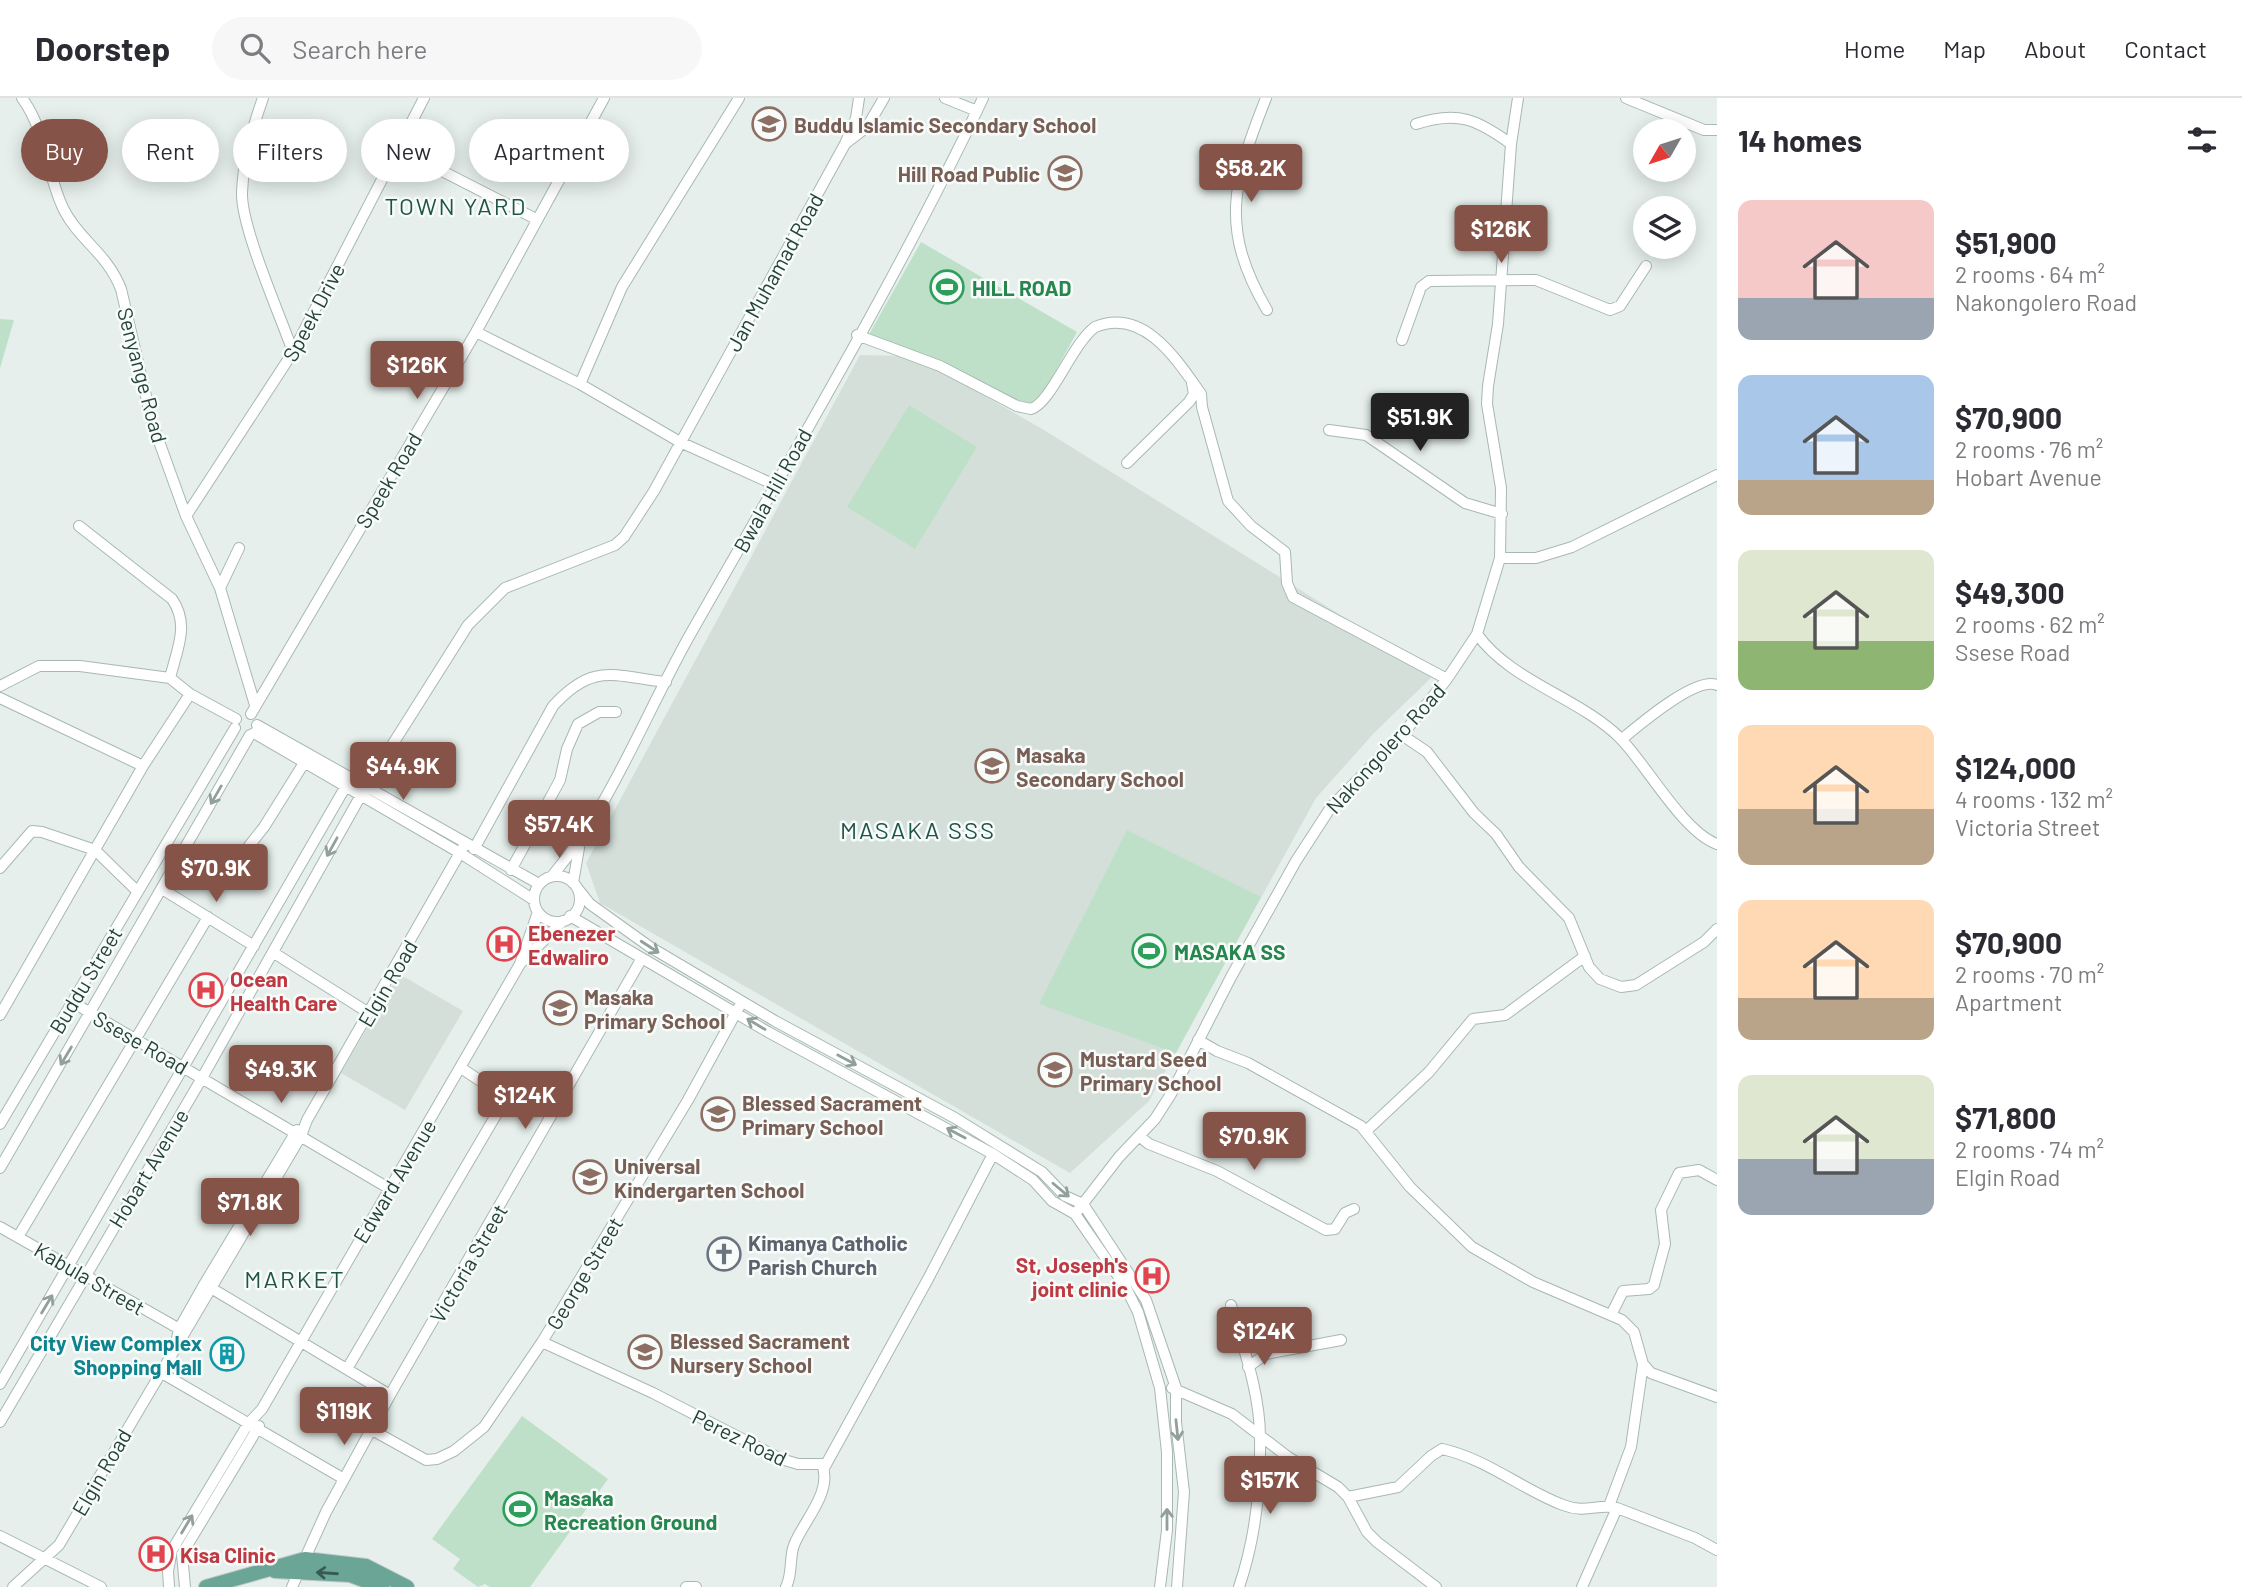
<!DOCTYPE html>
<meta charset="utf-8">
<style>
body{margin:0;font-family:Barlow,sans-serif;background:#f7f7f7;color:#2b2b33;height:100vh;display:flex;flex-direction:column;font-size:26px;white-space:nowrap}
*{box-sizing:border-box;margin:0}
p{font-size:23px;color:#7c7c81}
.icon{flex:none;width:38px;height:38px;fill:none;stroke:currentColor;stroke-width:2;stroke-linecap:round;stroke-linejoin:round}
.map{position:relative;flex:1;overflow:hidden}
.side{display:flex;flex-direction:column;background:#fff;width:525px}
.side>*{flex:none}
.top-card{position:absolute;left:21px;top:21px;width:665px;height:63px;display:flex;gap:14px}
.needle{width:46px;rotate:231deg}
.fabs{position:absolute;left:1633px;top:21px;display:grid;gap:14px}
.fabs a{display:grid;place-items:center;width:63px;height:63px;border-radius:50%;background:#fff;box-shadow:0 4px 18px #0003;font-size:35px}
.price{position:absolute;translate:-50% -60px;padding:0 16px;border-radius:7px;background:#855347;color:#fff;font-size:23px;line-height:46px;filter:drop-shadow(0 2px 4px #0008)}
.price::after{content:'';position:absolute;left:50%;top:42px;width:21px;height:16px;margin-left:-10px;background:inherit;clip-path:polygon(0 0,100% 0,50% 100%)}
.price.active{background:#222;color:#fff}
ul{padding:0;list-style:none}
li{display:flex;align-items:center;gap:21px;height:175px;padding:0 21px}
li span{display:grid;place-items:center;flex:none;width:196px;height:140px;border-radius:14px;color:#555}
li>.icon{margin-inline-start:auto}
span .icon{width:84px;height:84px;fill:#fffc;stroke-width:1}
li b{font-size:30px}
h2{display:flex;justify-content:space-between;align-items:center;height:84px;padding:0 21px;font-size:30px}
.chip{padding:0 24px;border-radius:32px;background:#fff;box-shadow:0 4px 18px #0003;font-size:24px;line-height:63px}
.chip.active{background:#855347;color:#fff}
header{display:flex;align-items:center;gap:42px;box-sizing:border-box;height:98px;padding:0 35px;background:#fff;border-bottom:2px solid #e1e1e2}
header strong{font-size:33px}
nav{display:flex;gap:38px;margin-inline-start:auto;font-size:24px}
.search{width:490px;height:63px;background:#f7f7f7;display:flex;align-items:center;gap:18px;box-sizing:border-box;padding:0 24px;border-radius:38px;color:#7c7c81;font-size:26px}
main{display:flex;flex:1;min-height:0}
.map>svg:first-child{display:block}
.built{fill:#d4dfda}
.green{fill:#bfe0c8}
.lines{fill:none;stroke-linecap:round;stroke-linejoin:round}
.minor-casing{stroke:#a8b8b2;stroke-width:12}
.major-casing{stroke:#c2cac8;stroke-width:16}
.minor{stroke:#fff;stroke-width:10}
.major{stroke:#6aa596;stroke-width:14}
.oneway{stroke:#92a09c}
.oneway2{stroke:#365b51}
.labels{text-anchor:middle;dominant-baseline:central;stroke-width:5;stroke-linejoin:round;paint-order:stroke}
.education-label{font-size:21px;font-weight:bold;fill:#785e54;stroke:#f7fbf9;text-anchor:start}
.street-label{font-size:21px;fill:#24423a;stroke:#f7fbf9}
.leisure-label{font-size:21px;font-weight:bold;fill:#27864d;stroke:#f7fbf9;text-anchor:start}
.health-label{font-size:21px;font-weight:bold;fill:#be3a42;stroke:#f7fbf9;text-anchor:start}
.worship-label{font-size:21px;font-weight:bold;fill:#5b616d;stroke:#f7fbf9;text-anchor:start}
.culture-label{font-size:21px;font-weight:bold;fill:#0d838f;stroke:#f7fbf9;text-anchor:end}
.quarter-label{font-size:24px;letter-spacing:2px;fill:#1f5548;stroke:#f7fbf9}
</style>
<header>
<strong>Doorstep</strong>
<div class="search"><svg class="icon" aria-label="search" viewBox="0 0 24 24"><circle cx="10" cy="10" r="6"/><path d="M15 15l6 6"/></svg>Search here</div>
<nav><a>Home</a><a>Map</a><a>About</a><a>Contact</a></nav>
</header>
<main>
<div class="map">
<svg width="1717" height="1489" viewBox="0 0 1717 1489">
<rect width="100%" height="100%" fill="#e6efeb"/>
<path class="built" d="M860,257L903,258L934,269L1044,332L1435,576L1374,635L1316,700L1149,1003L1070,1075L600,805L586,765Z
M399,876L463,913L405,1012L341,975Z"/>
<path class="green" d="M921,144L1077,234L1035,310L867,240Z
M0,221L14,222L0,270Z
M909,307L977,349L915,451L847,409Z
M1127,732L1261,799L1176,955L1039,906Z
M522,1318L608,1381L530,1489H490L485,1486L478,1489L453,1471L460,1461L432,1441Z"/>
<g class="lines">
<defs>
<path id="minor" d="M22,0C47,34 46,76 64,112C79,142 107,155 121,191L152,324L186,418L220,490L255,607
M263,0C253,28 243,64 242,95C241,129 280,217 293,254
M945,0L977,13
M1266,0C1233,84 1219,130 1267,212
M1626,0L1704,32H1717
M1416,26C1458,12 1478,22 1511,46
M846,45L867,29L884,0
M399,51L536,121
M476,234L580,286L680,344L775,387
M857,237L940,268L1017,308L1031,311C1051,305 1072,246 1095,229C1144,209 1177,262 1201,296L1202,309L1228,403L1251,428L1285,454L1287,485L1293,499L1447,581
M1402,242L1421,189L1429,183L1536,182L1610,212L1620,208L1646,168
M580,286L622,189L739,0
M1329,332L1366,337L1465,405L1502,416
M1127,365L1189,304L1194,296L1192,285
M186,418L293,254L424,0
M79,428L172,501C190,527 177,551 170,580
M1500,460H1536L1572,449L1717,377
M220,490L239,450
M1477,536C1510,583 1580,600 1620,640C1646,666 1683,734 1717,746
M0,588L39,568H80L170,580L190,596L236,621
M0,600L143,668
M251,616L476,234L604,0
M257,627L539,786
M254,635L460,755L534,802
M1402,637L1427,654L1474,715L1496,736L1519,769L1569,820L1589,869L1600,881L1621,889L1636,887L1704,844L1717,831
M1622,641C1639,627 1696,578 1717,587
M474,751L553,608C593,564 613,578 666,584
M245,753L264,729L304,665
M0,770L32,733L42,734L95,752L137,793
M511,772L560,682L567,651L578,626L599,614H616
M552,778C612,707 645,616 691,535C791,359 896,183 983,0
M534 801a23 23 0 1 1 46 0a23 23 0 1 1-46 0Z
M573,785L579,750
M162,791L254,848
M578,791L590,806L650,849L775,923L955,1020L1042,1074L1065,1098L1083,1106L1146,1202L1176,1290V1324L1184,1394L1177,1489
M570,818L768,934L993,1056L1033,1082L1052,1103L1075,1116L1125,1188L1138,1214L1160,1290L1167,1354V1432L1160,1489
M274,855L369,915
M522,864L563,823
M72,904L390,1091
M0,917L143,668L190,596
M1198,942L1217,953L1248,965L1361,1028L1410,1089L1472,1149L1533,1184L1622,1222L1634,1234L1643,1266L1651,1275L1717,1299
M0,1026L235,630
M1366,1033L1429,974L1473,921L1505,917L1585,858
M1139,1038L1149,1046L1217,1073L1326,1132L1335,1131L1345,1115L1354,1111
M0,1070L250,637
M1075,1116L1119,1059L1155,1021L1171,996L1231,879L1296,763L1331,709L1402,637L1447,581L1477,536L1500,460L1501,390L1487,306L1488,288L1498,226L1511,46L1518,0
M0,1129L183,1233
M18,1139L208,819
M211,1190L390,1297
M1231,1207C1243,1249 1260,1295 1260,1339C1261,1389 1255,1442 1239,1489
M1611,1217L1623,1193L1649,1191L1654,1187L1665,1146L1661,1112L1679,1075L1699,1072L1717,1082
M542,1244L653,1295L781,1361L798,1366H822C833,1394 804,1422 794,1447C789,1460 793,1475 786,1489
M176,1245L179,1231L205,1185L297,1032
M1248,1269L1266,1256L1341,1242
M347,1271L506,1000L461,970
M160,1274L344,1381
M0,1286L350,681
M1172,1290L1232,1316L1288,1359L1338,1389L1348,1399L1367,1434L1377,1444L1436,1489
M0,1324L202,980L365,690L468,527L505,490L615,447L624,439L654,393L845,46L856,20L859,0
M372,1332L426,1362L437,1361L454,1353L484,1329L542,1244L688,1002L739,909
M824,1370L928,1181L993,1056
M1348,1399L1398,1389L1431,1358L1442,1351C1487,1361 1521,1391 1563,1407C1586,1416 1599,1405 1617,1410L1695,1440L1717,1452
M1609,1408L1631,1349L1643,1266
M0,1438L101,1489
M13,1489L59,1447L301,1038L307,1022L465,746
M169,1489L168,1473L172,1452L248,1326L262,1311L520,866L538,814
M185,1489L182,1456L259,1328
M292,1489L326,1414L390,1297L642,860
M686,1489H696
M1582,1489L1617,1410"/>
<path id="major" d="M275,1473L350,1477L382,1489
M206,1489L305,1461L366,1468L407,1489"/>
</defs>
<use href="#minor" class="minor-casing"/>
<use href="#major" class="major-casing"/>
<use href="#minor" class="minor"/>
<use href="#major" class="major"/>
</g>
<defs><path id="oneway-shaft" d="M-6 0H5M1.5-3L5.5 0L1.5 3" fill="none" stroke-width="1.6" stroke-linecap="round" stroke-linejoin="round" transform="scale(1.75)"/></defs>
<g class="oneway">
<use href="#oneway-shaft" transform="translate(216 697) rotate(120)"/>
<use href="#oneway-shaft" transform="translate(332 749) rotate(119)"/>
<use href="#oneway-shaft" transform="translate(650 849) rotate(33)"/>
<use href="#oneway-shaft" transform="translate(756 926) rotate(-149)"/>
<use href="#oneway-shaft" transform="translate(66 958) rotate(121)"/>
<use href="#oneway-shaft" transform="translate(847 962) rotate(28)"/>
<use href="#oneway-shaft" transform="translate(956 1035) rotate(-152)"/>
<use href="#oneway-shaft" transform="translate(1061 1092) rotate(40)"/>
<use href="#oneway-shaft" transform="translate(47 1206) rotate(-59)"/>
<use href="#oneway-shaft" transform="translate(1177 1332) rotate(84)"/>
<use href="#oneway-shaft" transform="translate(1167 1421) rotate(-90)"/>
<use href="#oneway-shaft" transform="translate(187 1426) rotate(-59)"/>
</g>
<use class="oneway2" href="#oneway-shaft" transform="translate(327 1475) rotate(-176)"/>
<defs>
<symbol id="school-ring" viewBox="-11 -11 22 22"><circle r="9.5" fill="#f7fbf9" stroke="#8d6e63" stroke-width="1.5"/><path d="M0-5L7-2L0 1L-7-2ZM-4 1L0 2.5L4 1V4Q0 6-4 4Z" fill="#8d6e63"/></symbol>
<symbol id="stadium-ring" viewBox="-11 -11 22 22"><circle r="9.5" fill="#f7fbf9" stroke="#2e9e5b" stroke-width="1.5"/><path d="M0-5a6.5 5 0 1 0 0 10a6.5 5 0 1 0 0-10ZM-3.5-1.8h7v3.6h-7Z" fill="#2e9e5b"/></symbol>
<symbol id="hospital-ring" viewBox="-11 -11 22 22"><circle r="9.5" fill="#f7fbf9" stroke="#e0444e" stroke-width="1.5"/><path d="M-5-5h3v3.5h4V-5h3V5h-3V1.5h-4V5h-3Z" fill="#e0444e"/></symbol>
<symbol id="church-ring" viewBox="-11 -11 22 22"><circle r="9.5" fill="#f7fbf9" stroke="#6b7280" stroke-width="1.5"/><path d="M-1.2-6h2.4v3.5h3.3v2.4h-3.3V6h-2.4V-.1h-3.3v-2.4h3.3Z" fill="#6b7280"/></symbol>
<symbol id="building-ring" viewBox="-11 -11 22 22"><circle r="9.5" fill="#f7fbf9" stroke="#0f9aa8" stroke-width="1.5"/><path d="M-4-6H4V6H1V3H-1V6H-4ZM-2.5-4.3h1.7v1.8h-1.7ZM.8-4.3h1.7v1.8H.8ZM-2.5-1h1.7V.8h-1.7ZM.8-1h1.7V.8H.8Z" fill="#0f9aa8"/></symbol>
</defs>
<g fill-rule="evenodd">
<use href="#school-ring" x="750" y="7" width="38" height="38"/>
<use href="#school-ring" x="1046" y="56" width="38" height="38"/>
<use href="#stadium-ring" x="928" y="170" width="38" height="38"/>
<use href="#school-ring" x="973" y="649" width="38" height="38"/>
<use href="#hospital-ring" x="485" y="827" width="38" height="38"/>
<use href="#stadium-ring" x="1130" y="834" width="38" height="38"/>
<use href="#hospital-ring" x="187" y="873" width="38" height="38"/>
<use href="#school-ring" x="541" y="891" width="38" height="38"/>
<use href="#school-ring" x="1036" y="953" width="38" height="38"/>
<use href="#school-ring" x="699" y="997" width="38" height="38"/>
<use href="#school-ring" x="571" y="1060" width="38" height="38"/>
<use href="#church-ring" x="705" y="1137" width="38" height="38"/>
<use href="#hospital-ring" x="1133" y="1159" width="38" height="38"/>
<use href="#school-ring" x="626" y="1235" width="38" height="38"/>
<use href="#building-ring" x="208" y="1237" width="38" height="38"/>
<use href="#stadium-ring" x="501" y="1392" width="38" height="38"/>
<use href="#hospital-ring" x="137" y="1437" width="38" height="38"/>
</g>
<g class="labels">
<g class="education-label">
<text x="794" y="26">Buddu Islamic Secondary School</text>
<text x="1040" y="75" text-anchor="end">Hill Road Public</text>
<text x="1016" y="656">Masaka<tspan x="1016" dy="24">Secondary School</tspan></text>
<text x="584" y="898">Masaka<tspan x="584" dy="24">Primary School</tspan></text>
<text x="1080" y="960">Mustard Seed<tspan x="1080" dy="24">Primary School</tspan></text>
<text x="742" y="1004">Blessed Sacrament<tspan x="742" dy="24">Primary School</tspan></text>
<text x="614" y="1067">Universal<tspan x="614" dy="24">Kindergarten School</tspan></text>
<text x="670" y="1242">Blessed Sacrament<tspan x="670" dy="24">Nursery School</tspan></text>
</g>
<g class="street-label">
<text transform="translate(774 174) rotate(-61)">Jan Muhamad Road</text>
<text transform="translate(313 214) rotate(-62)">Speek Drive</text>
<text transform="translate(143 277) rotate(75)">Senyange Road</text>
<text transform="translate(388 382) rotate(-59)">Speek Road</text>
<text transform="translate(772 392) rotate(-61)">Bwala Hill Road</text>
<text transform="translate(1385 650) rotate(-48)">Nakongolero Road</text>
<text transform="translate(85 882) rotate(-59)">Buddu Street</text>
<text transform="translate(387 885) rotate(-60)">Elgin Road</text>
<text transform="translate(141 944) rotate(30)">Ssese Road</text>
<text transform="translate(148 1070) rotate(-59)">Hobart Avenue</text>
<text transform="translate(394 1083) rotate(-59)">Edward Avenue</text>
<text transform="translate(468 1165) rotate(-60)">Victoria Street</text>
<text transform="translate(584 1175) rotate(-59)">George Street</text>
<text transform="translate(90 1180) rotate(30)">Kabula Street</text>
<text transform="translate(740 1339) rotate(26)">Perez Road</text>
<text transform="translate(101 1374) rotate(-60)">Elgin Road</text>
</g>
<g class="leisure-label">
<text x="972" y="189">HILL ROAD</text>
<text x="1174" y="853">MASAKA SS</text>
<text x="544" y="1399">Masaka<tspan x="544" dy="24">Recreation Ground</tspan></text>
</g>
<g class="health-label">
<text x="528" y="834">Ebenezer<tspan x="528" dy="24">Edwaliro</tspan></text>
<text x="230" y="880">Ocean<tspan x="230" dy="24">Health Care</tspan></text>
<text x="1128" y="1166" text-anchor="end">St, Joseph's<tspan x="1128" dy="24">joint clinic</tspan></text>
<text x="180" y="1456">Kisa Clinic</text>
</g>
<g class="worship-label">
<text x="748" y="1144">Kimanya Catholic<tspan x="748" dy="24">Parish Church</tspan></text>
</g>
<g class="culture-label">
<text x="202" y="1244">City View Complex<tspan x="202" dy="24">Shopping Mall</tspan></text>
</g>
<g class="quarter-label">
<text x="456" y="107">TOWN YARD</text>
<text x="918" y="731">MASAKA SSS</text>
<text x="295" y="1180">MARKET</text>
</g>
</g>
</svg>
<div class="fabs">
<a><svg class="needle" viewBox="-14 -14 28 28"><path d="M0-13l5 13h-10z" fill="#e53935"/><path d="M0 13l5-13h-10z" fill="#7c7c81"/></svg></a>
<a><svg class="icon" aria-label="layers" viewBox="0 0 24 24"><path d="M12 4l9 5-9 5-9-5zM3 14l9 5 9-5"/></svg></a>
</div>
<b class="price" style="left:1251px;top:106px">$58.2K</b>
<b class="price" style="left:1501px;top:167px">$126K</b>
<b class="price" style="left:417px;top:303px">$126K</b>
<b class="price active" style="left:1420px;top:355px">$51.9K</b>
<b class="price" style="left:403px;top:704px">$44.9K</b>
<b class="price" style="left:559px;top:762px">$57.4K</b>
<b class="price" style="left:216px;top:806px">$70.9K</b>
<b class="price" style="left:281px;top:1007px">$49.3K</b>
<b class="price" style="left:525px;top:1033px">$124K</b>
<b class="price" style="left:1254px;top:1074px">$70.9K</b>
<b class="price" style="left:250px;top:1140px">$71.8K</b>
<b class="price" style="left:1264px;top:1269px">$124K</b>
<b class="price" style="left:344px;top:1349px">$119K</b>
<b class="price" style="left:1270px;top:1418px">$157K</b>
<div class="top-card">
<a class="chip active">Buy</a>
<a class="chip">Rent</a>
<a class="chip">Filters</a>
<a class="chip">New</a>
<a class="chip">Apartment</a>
</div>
</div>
<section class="side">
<h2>14 homes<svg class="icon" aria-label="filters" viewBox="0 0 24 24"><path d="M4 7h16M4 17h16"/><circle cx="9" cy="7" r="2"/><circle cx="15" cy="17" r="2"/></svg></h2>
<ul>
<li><span style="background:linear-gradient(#f6c9c9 70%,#9aa5b1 0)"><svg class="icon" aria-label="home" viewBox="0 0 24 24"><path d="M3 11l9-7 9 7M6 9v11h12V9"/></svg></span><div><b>$51,900</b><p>2 rooms · 64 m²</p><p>Nakongolero Road</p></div></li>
<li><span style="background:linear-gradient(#a9c7e8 75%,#b9a48a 0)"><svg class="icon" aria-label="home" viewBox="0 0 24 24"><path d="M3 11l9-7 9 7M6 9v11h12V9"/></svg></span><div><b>$70,900</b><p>2 rooms · 76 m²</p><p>Hobart Avenue</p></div></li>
<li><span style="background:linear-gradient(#dfe7d0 65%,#8fb573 0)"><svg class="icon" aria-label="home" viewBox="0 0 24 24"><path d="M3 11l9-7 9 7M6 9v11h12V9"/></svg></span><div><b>$49,300</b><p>2 rooms · 62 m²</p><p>Ssese Road</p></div></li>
<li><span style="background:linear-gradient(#ffd9b3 60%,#b9a48a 0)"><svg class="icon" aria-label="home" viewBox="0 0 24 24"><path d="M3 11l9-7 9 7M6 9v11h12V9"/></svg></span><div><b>$124,000</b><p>4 rooms · 132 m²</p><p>Victoria Street</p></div></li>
<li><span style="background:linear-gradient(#ffd9b3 70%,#b9a48a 0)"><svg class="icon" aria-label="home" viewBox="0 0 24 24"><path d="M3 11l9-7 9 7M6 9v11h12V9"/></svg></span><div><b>$70,900</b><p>2 rooms · 70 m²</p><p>Apartment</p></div></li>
<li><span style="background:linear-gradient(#dfe7d0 60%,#9aa5b1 0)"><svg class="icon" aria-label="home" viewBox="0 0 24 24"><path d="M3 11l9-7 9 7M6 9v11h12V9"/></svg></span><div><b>$71,800</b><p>2 rooms · 74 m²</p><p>Elgin Road</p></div></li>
</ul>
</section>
</main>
